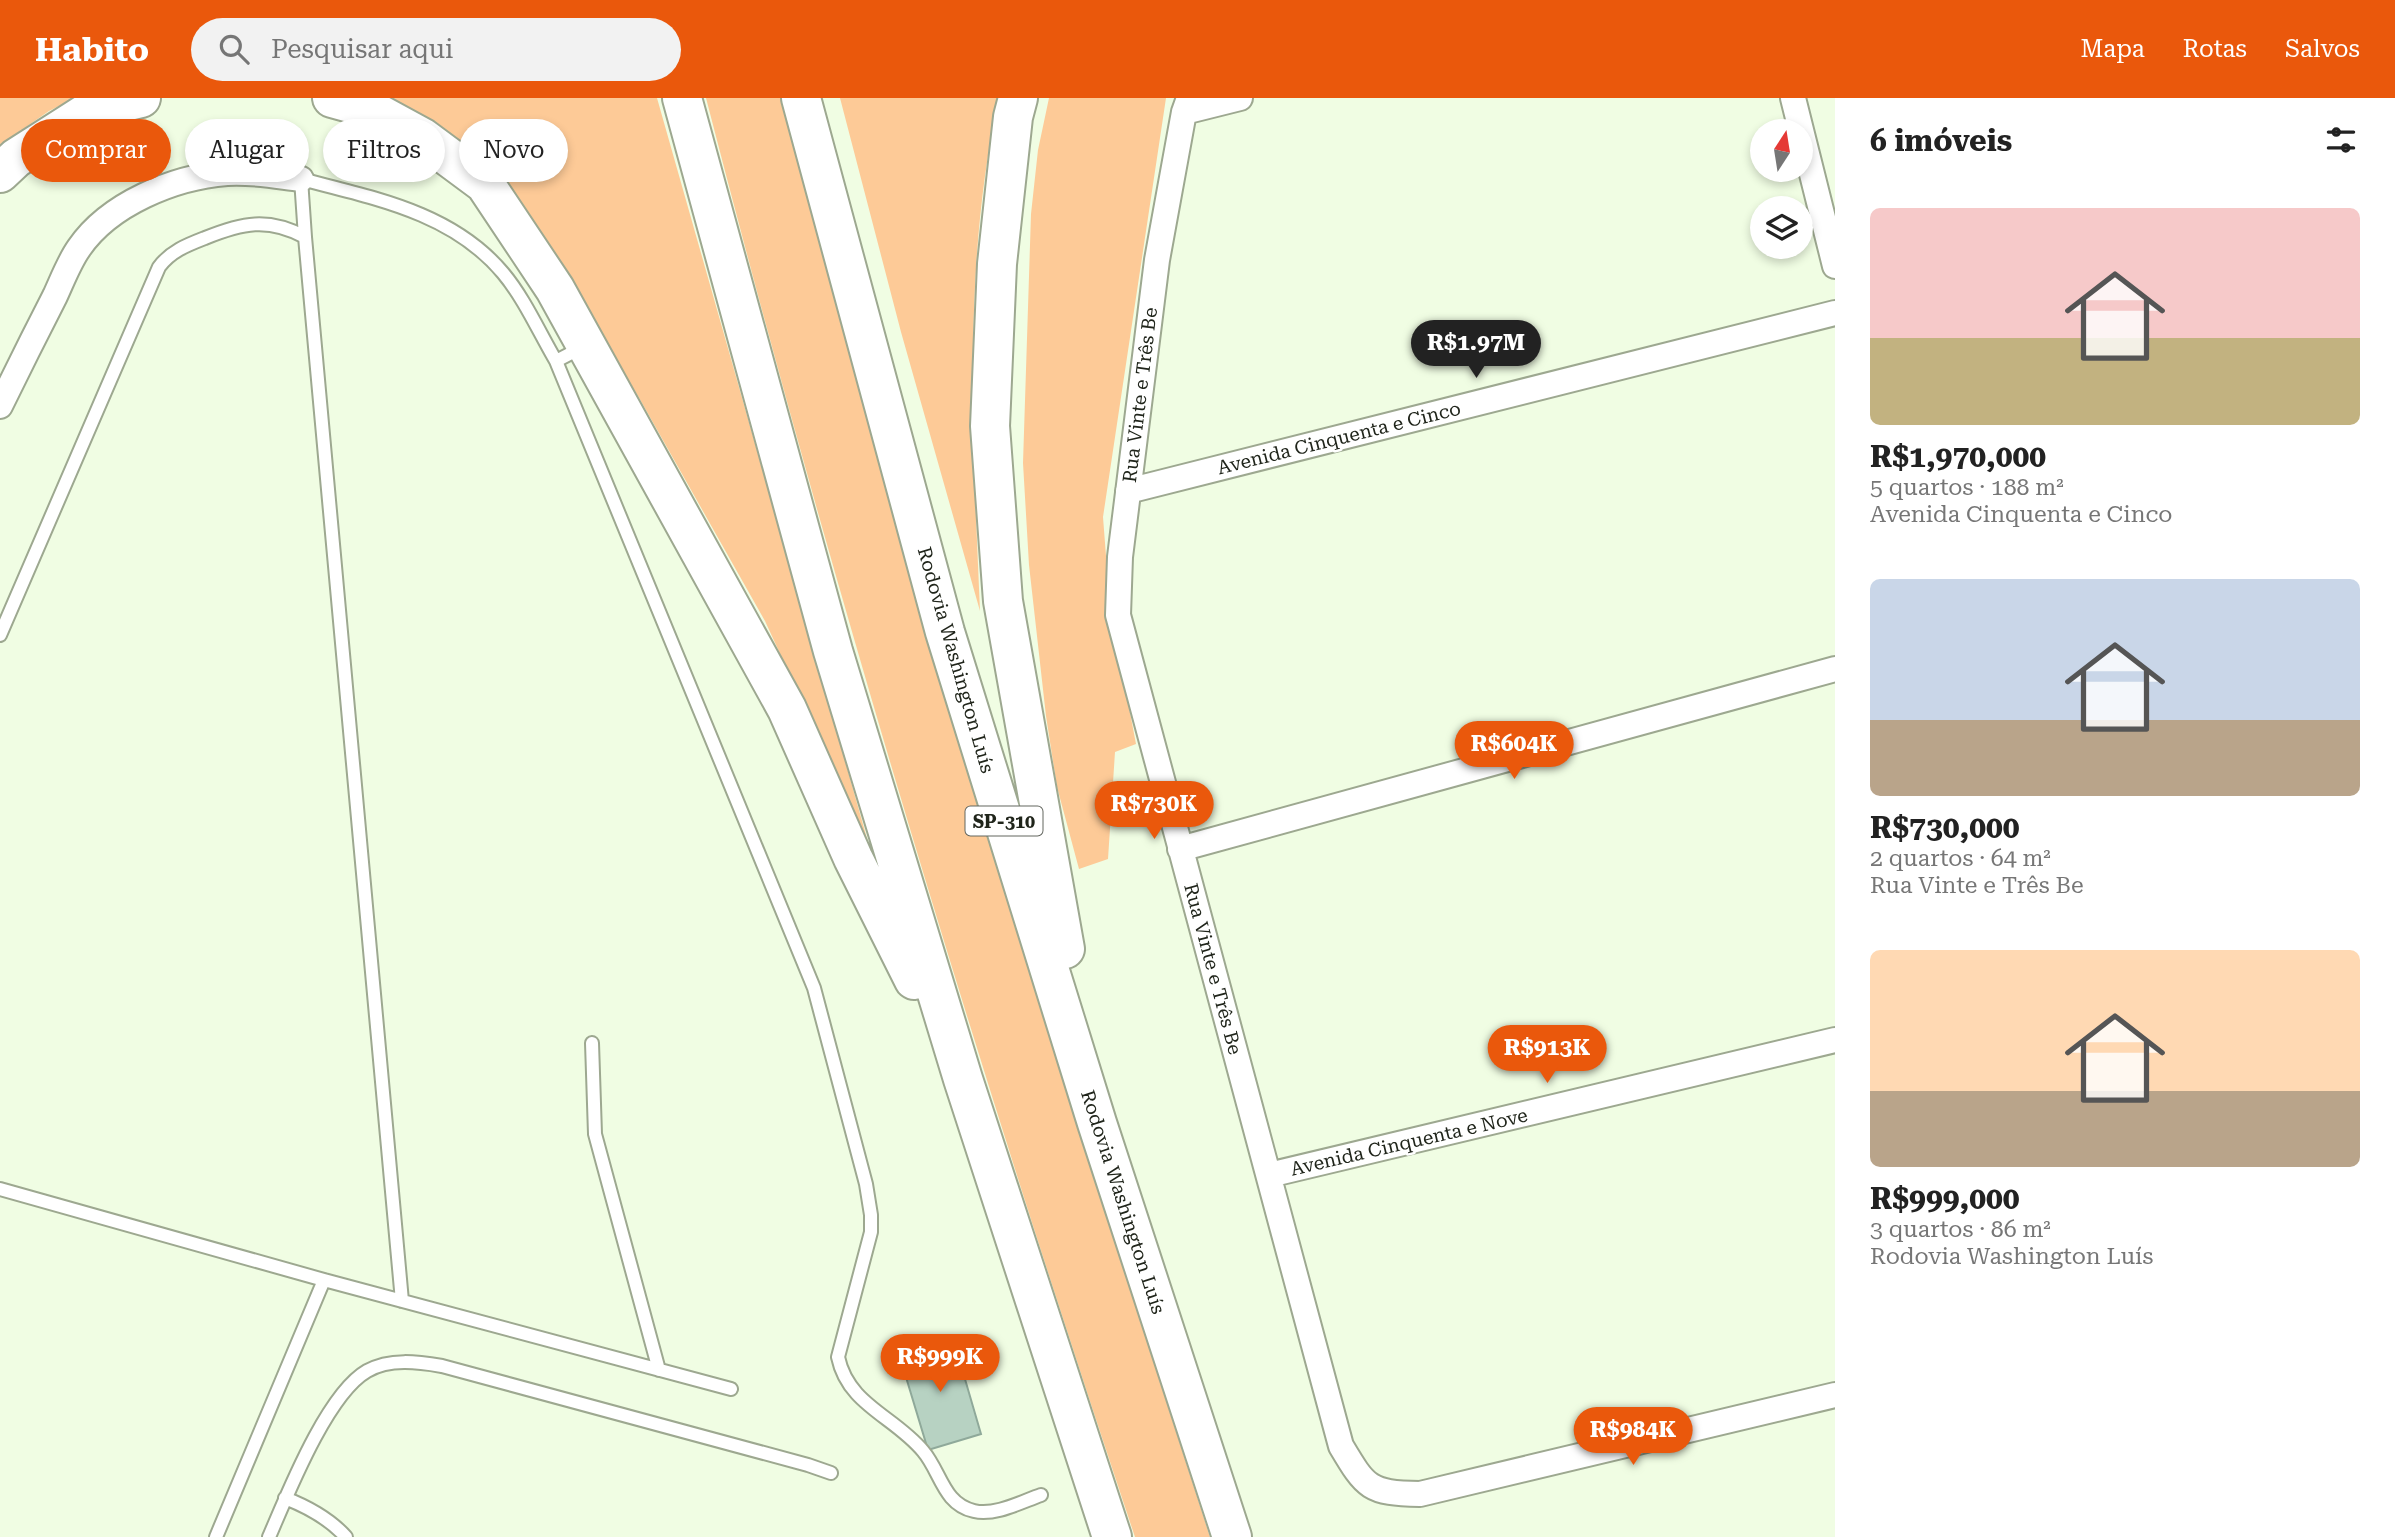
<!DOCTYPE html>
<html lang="pt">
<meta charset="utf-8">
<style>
body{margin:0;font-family:"Roboto Serif",serif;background:#f2f2f2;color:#222;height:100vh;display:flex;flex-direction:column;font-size:26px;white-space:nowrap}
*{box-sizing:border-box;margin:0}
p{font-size:23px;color:#767676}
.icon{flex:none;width:38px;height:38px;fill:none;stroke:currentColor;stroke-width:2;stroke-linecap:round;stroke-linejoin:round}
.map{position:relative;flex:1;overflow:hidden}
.drawer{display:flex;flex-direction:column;background:#fff;width:560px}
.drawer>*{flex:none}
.banner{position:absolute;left:21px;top:21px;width:665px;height:63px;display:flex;gap:14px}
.needle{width:46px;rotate:12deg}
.buttons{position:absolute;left:1750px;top:21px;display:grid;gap:14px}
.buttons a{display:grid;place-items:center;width:63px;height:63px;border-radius:50%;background:#fff;box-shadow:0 4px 10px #0003;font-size:35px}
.price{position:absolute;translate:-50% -60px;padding:0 16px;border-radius:24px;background:#ea580c;color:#fff;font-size:23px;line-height:46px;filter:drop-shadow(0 2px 4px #0008)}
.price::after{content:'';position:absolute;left:50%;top:42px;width:21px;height:16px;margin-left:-10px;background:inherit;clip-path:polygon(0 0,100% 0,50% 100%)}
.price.selected{background:#222;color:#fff}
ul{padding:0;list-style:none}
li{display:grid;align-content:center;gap:14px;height:371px;padding:0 35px}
li span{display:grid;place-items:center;height:217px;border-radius:10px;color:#555}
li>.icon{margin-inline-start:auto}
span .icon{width:126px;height:126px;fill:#fffc;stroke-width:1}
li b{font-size:30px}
h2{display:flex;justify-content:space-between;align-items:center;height:84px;padding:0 35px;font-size:30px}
.chip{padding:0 24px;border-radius:32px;background:#fff;box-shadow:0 4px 10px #0003;font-size:24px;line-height:63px}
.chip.selected{background:#ea580c;color:#fff}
header{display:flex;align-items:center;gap:42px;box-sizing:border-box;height:98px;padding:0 35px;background:#ea580c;color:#fff}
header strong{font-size:33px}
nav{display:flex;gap:38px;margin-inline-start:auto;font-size:24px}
.search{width:490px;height:63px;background:#f2f2f2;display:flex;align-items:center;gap:18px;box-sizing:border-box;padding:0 24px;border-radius:38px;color:#767676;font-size:26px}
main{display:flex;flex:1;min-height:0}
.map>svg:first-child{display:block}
.green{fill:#fdca97}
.building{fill:#b7d2c2;stroke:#8fa99a;stroke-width:2}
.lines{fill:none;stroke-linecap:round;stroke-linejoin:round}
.lane-casing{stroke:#9da890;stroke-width:16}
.street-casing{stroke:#9da890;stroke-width:28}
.highway-casing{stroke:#9da890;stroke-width:42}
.lane{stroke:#fff;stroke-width:12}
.street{stroke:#fff;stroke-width:24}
.highway{stroke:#fff;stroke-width:38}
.labels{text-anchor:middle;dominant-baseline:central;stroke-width:5;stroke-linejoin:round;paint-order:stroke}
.shield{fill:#fff;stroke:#63665f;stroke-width:2}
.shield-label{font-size:18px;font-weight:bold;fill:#20251b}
.street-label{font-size:19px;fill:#20251b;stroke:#fff}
</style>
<header>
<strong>Habito</strong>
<div class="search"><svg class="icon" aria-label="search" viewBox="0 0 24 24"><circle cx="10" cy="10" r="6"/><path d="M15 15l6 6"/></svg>Pesquisar aqui</div>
<nav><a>Mapa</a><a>Rotas</a><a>Salvos</a></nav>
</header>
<main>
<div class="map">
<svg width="1835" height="1439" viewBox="0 0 1835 1439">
<rect width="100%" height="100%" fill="#f0fde3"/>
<path class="green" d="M0,0H75L49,13L0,47Z
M381,0H657L870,751L765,523L638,298L524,108L482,61Z
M706,0H782L929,542L1059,970L1210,1439H1135C976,964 831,485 706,0Z
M840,0H999C962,165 973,345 980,513L901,234Z
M1049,0H1166L1103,419L1110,510L1136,646L1115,654L1108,761L1079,771L1057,689L1046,618L1029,467L1023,365L1031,116L1038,52Z"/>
<path class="building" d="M953,1240L981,1336L928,1352L899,1256Z"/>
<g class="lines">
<defs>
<path id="lane" d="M305,139L301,81C373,100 452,114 503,175C524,200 539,234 556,263
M581,250L556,263L814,890L866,1086L871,1117V1134L838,1259C848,1307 894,1318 923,1353C941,1374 943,1406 974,1413C995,1418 1021,1404 1041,1397
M0,537L159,169C171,153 187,147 205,140C242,125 268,119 305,139L402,1203
M592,945L595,1036L659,1272
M0,1091L324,1182L731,1291
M285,1400C308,1409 329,1420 346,1439
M216,1439L324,1182
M269,1439C288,1395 327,1296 367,1273C390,1260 418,1264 442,1268L808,1367L831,1375"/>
<path id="street" d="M1189,0L1184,14L1157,162L1120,459L1118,517L1341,1348C1366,1390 1369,1395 1420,1396L1835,1297
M1793,0L1835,168
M1184,14L1240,0
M0,308C18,271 36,235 55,198C62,183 69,164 79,150C109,106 174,79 227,75C251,73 276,78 301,81
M1128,393L1835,215
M1180,751L1835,571
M1269,1077L1835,942"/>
<path id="highway" d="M332,0L368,10L423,40L485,86L555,191L787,611L853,760L914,882
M682,0L833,553L963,981L1112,1439
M801,0L945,534L1097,1025L1232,1439
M1018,0L1013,19L997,166L990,328L1003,503L1065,851
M0,75L16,60L91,12L141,0"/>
</defs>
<use href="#lane" class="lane-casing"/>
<use href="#street" class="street-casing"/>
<use href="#highway" class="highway-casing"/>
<use href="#lane" class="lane"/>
<use href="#street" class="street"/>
<use href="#highway" class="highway"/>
</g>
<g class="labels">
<rect class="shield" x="965.5" y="708.5" width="77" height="29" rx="5"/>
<g class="shield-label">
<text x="1004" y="723">SP-310</text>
</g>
<g class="street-label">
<text transform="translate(1140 297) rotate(-83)">Rua Vinte e Três Be</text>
<text transform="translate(1339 340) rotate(-14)">Avenida Cinquenta e Cinco</text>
<text transform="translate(956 562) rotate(74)">Rodovia Washington Luís</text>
<text transform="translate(1213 871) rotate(75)">Rua Vinte e Três Be</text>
<text transform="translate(1409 1044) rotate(-13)">Avenida Cinquenta e Nove</text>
<text transform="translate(1123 1104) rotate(72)">Rodovia Washington Luís</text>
</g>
</g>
</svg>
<div class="buttons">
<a><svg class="needle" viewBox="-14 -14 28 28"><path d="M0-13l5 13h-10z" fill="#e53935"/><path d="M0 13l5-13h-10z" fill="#767676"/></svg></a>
<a><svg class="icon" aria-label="layers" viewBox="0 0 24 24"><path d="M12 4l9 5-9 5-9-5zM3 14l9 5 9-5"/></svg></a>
</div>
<b class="price selected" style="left:1476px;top:282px">R$1.97M</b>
<b class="price" style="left:1514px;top:683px">R$604K</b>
<b class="price" style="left:1154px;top:743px">R$730K</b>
<b class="price" style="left:1547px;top:987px">R$913K</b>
<b class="price" style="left:940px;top:1296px">R$999K</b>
<b class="price" style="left:1633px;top:1369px">R$984K</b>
<div class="banner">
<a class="chip selected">Comprar</a>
<a class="chip">Alugar</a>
<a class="chip">Filtros</a>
<a class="chip">Novo</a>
</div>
</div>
<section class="drawer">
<h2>6 imóveis<svg class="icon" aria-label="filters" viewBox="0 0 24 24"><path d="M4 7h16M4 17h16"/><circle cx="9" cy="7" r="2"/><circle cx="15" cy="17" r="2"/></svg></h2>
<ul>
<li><span style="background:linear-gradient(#f6c9c9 60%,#c2b280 0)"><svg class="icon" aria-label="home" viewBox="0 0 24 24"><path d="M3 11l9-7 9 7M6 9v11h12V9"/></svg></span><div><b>R$1,970,000</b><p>5 quartos · 188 m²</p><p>Avenida Cinquenta e Cinco</p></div></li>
<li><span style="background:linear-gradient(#c9d6e8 65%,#b9a48a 0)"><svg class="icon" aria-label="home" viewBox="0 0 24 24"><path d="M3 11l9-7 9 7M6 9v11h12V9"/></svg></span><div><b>R$730,000</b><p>2 quartos · 64 m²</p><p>Rua Vinte e Três Be</p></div></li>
<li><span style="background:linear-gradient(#ffd9b3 65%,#b9a48a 0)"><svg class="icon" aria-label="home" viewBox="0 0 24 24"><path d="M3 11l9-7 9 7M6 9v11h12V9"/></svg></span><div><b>R$999,000</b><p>3 quartos · 86 m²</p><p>Rodovia Washington Luís</p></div></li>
</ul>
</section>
</main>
